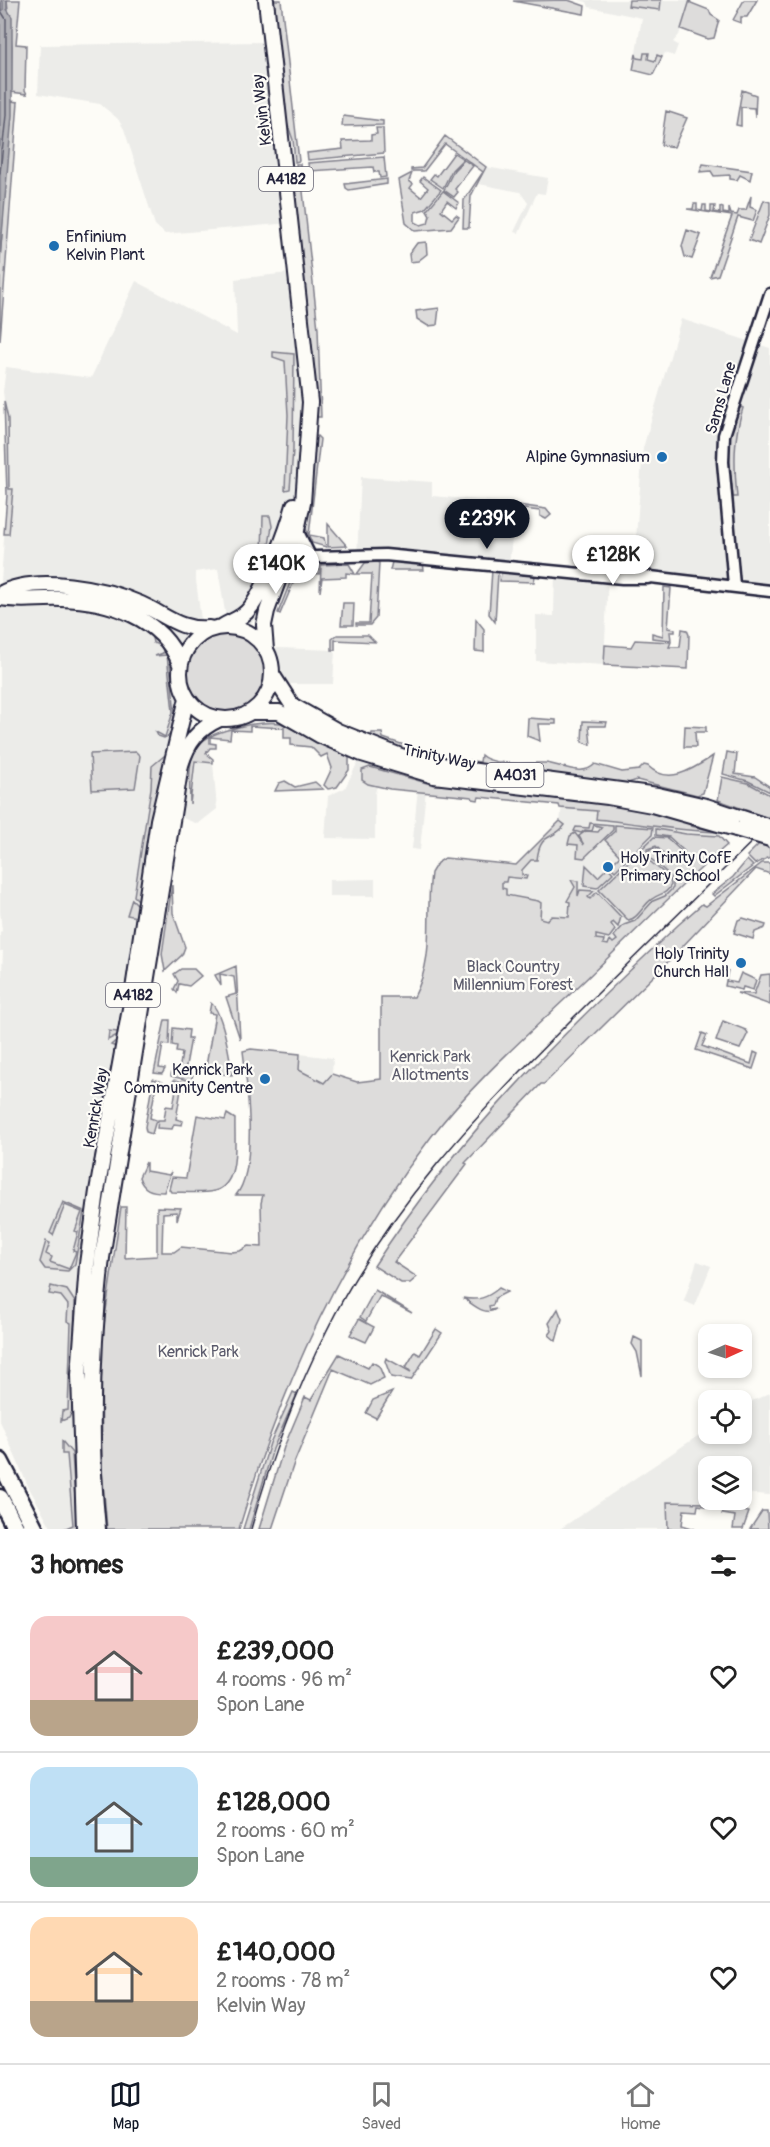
<!DOCTYPE html>
<meta charset="utf-8">
<style>
body{margin:0;font-family:Pangolin,sans-serif;background:#f6f6f6;color:#222;height:100vh;display:flex;flex-direction:column;font-size:22px;white-space:nowrap}
*{box-sizing:border-box;margin:0}
p{font-size:20px;color:#767676}
.icon{flex:none;width:33px;height:33px;fill:none;stroke:currentColor;stroke-width:2;stroke-linecap:round;stroke-linejoin:round}
.map{position:relative;height:1529px;overflow:hidden}
.panel{display:flex;flex-direction:column;background:#fff;flex:1}
.panel>*{flex:none}
.needle{width:39px;rotate:87deg}
.fabs{position:absolute;left:698px;top:1324px;display:grid;gap:12px}
.fabs a{display:grid;place-items:center;width:54px;height:54px;border-radius:12px;background:#fff;box-shadow:0 3px 9px #0003;font-size:30px}
.price{position:absolute;translate:-50% -51px;padding:0 14px;border-radius:21px;background:#fff;color:#222;font-size:20px;line-height:39px;filter:drop-shadow(0 2px 3px #0008)}
.price::after{content:'';position:absolute;left:50%;top:36px;width:18px;height:14px;margin-left:-9px;background:inherit;clip-path:polygon(0 0,100% 0,50% 100%)}
.price.on{background:#111827;color:#fff}
ul{padding:0;list-style:none}
li{display:flex;align-items:center;gap:18px;height:150px;padding:0 30px}
li+li{border-top:2px solid #e0e0e0}
li span{display:grid;place-items:center;flex:none;width:168px;height:120px;border-radius:18px;color:#555}
li>.icon{margin-inline-start:auto}
span .icon{width:72px;height:72px;fill:#fffc;stroke-width:1}
li b{font-size:26px}
h2{display:flex;justify-content:space-between;align-items:center;height:72px;padding:0 30px;font-size:26px}
.dock{display:flex;justify-content:space-around;align-items:center;height:84px;border-top:2px solid #e0e0e0;background:#fff;font-size:16px;color:#767676}
.dock a{display:grid;justify-items:center;gap:3px}
.dock .on{color:#111827}
.map>svg:first-child{display:block}
.built{fill:#ecece9}
.green{fill:#dddcdb;stroke:#807f8b;stroke-width:1.5}
.water{fill:#b2b2b7;stroke:#787885;stroke-width:1.5}
.lines{fill:none;stroke-linecap:round;stroke-linejoin:round}
.shore{stroke:#5c5c6d;stroke-width:1.5}
.minor-casing{stroke:#22223b;stroke-width:15}
.major-casing{stroke:#22223b;stroke-width:18}
.highway-casing{stroke:#22223b;stroke-width:21}
.minor{stroke:#fdfcf7;stroke-width:10}
.major{stroke:#fdfcf7;stroke-width:14}
.highway{stroke:#fdfcf7;stroke-width:16}
.tram{stroke:#22223b;stroke-width:1.5}
.major-bridge-casing{stroke:#22223b;stroke-width:18;stroke-linecap:butt}
.major-bridge{stroke:#fdfcf7;stroke-width:14}
.poi-dot{fill:#1f6fb2;stroke:#fdfcf7;stroke-width:2}
.labels{text-anchor:middle;dominant-baseline:central;stroke-width:4.5;stroke-linejoin:round;paint-order:stroke}
.shield{fill:#fdfcf7;stroke:#646373;stroke-width:1.5}
.shield-label{font-size:15px;font-weight:bold;fill:#22223b}
.street-label{font-size:16px;fill:#22223b;stroke:#fdfcf7}
.poi-label{font-size:16px;fill:#22223b;stroke:#fdfcf7;text-anchor:end}
.park-label{font-size:16px;fill:#5a5a6b;stroke:#fdfcf7}
</style>
<div class="map">
<svg width="770" height="1529" viewBox="0 0 770 1529">
<rect width="100%" height="100%" fill="#fdfcf7"/>
<filter id="ink" filterUnits="userSpaceOnUse"><feTurbulence type="fractalNoise" baseFrequency=".0167" numOctaves="2"/><feDisplacementMap in="SourceGraphic" scale="12" xChannelSelector="R" yChannelSelector="G"/><feConvolveMatrix kernelMatrix="1 2 1 2 8 2 1 2 1" color-interpolation-filters="sRGB"/></filter>
<g filter="url(#ink)">
<path class="built" d="M579,0H690L679,35L673,42L678,45L674,56L665,53L653,75L633,70L642,18L589,7L587,2Z
M271,42L291,223L165,234L155,225L124,129L118,119L100,104L38,94L40,45Z
M486,167L548,178L545,194L537,193L519,233L514,232L528,203L520,192L479,184Z
M297,272L305,359L300,499L280,566L257,617L244,630L223,626L227,624L218,569L195,572L201,620L213,628L190,644L180,664L182,687L187,698L198,710L180,746L177,758L213,763L217,809L198,824L173,814L97,1233L93,1529H52L28,1486L0,1421V1013L3,951H0V932L2,931L0,911V596L7,495L6,415L3,392L6,367L91,378L136,281L237,335L235,279Z
M681,319L770,348V590L633,576L643,448Z
M361,477L432,482V496L516,503L509,565L357,556Z
M555,569L608,574L604,665L536,661V615L554,616Z
M278,648L335,650L333,684H278L266,650Z
M364,750L386,757L375,793V839L325,838L328,796L345,788Z
M420,767L428,769L420,850L412,849Z
M564,787L685,807L734,821L730,833L719,834V838L727,845L691,875L617,950L470,912L560,822Z
M375,879V896H329V880Z
M300,1054L333,1058L332,1074L324,1083L299,1070Z
M697,1261L711,1266L695,1306L684,1301Z
M770,1393V1495L741,1493V1467H708L706,1503H668V1529H560L708,1429V1434H741V1406Z"/>
<path class="green" d="M7,0H20L16,44L26,45L25,90L27,94L11,92L12,46Z
M272,0H281L299,161L295,162L293,140L286,120Z
M568,0L585,6L584,14L513,1Z
M629,0H661L660,10L628,6Z
M690,0L691,3L709,10L711,15L719,20L714,38L708,39L681,29Z
M744,0H757L747,17H741V23L733,20Z
M644,53H649L648,59L655,61L657,55L662,57L653,75L633,70L636,54L637,58L643,59Z
M742,90L756,95L755,117L754,108L741,107V126L736,125Z
M11,101L18,102L0,341V259Z
M666,111L687,118L674,147L661,145Z
M343,116L383,121V125L342,126Z
M376,128H383L384,153L308,160L307,153L343,149L342,141L371,140V135L377,134Z
M445,136L486,167L471,196L469,228H463L464,200L483,172L445,144L424,171H411V169L422,168Z
M454,153L463,159L452,170L443,188L430,179L434,174L437,176Z
M384,157L386,177L380,178L379,172H374L373,167L309,171L308,163Z
M464,160L473,166L455,189L458,192L454,197L444,190L454,170Z
M296,164H300L318,329L321,417H316L295,206L298,188Z
M703,164L752,171L750,180L740,175L737,180L730,179V175L714,176L711,171L700,172Z
M412,173L409,181L413,184L410,188L421,197L428,188L420,181L423,177L441,190L425,209L415,212V222L421,225L428,223L430,215L427,210L443,191L459,203L456,208L447,201L441,210L452,219L456,215L459,217L451,228L415,231L406,223L399,180Z
M387,179V184L349,190L346,188L345,184Z
M751,196L750,207L757,210L753,221L738,217L718,275L710,277L732,216L687,209H693L694,204H697V210L702,211L703,205H706V211L711,212V206H715L714,212L720,213V207L723,208V213L729,214V208L731,214L737,215L739,210H746Z
M764,200L770,202V215L759,244L749,240Z
M687,230L701,235L692,259L685,257L682,246Z
M426,242L427,254L418,261L410,262L409,254L417,243Z
M439,308L437,325L428,326L417,319L416,311Z
M273,352L294,354L293,450L290,489L285,490L288,415L285,361L273,357Z
M4,401L8,419L9,489H13L9,534H4L7,495Z
M741,407L743,408C733,439 734,465 737,497H733C731,472 722,427 741,407Z
M317,436L320,439L309,535L324,538L326,547L312,543L306,529L301,528L313,438Z
M518,505L546,509L551,515L546,519L540,516V511L524,509L521,533L515,532Z
M263,516H270L272,526L268,552L262,553Z
M328,524L347,546L328,547Z
M377,562L379,563L376,618L370,625H356V623H369L372,574H357L365,563Z
M392,562L423,563L424,570H390Z
M349,564L355,574L346,573V577L322,578L320,592L321,565Z
M319,565V574L298,572L280,614L278,613L295,570L300,567Z
M492,570L498,573L495,622L489,614Z
M501,572L535,576L534,582L500,581Z
M664,587L671,588L668,628L675,629V632H670L671,640L652,638V633L663,636Z
M343,603H354L353,625H341Z
M476,619L484,629V652L475,651Z
M682,629L687,630L689,635L688,669L604,665L605,645L631,647L635,640L671,642L669,647H680Z
M186 671a40 40 0 1 1 80 0a40 40 0 1 1-80 0Z
M151,633L169,654L175,714L170,735L164,738L158,736L156,732L165,737L173,712L167,655L155,656L163,653L162,646L153,643Z
M337,635H368L375,642L335,640V650H332V639Z
M528,718L556,720V724H538L540,741L527,736Z
M583,721L607,722L606,726H589L591,745L582,742Z
M281,723L349,757V770L337,787L328,789L324,785L332,768L327,754L321,757L311,747L291,745V738H284V728L250,726V731L231,730L230,739L210,737V743L216,744V748H210L206,753L213,759V763L195,761L190,804C189,758 186,739 235,728C250,724 266,721 281,723Z
M685,726L706,727V732H695L696,747H684Z
M372,733H382L383,738L437,756L480,762L481,755C493,767 529,762 545,763C560,764 582,778 595,764L622,772L639,770L644,765L648,766C669,786 693,769 713,756L703,793L697,795L637,780L622,785L433,760L371,739Z
M136,752L140,756L135,788L92,790L90,754Z
M727,752L737,754L735,774L755,777L770,787V792L748,781L723,774Z
M164,756L166,758L140,902L134,896L151,788L152,766Z
M370,767L434,785H459L633,807L685,818L691,826L718,832C678,831 636,823 596,819L597,811L560,808L559,805L479,797L478,800L473,799L472,797L390,789L368,784L362,780V770Z
M722,777L748,783L770,795V816L768,818L718,800Z
M285,781L295,787L315,782L323,789L275,791L279,783Z
M560,821L565,825C553,841 540,831 537,860H531L522,870V875L527,876L526,879L507,877L506,882H502V888L506,889V895L538,901L541,903L540,918L547,920L552,916L569,917L570,902L567,901L575,887L571,880L578,881V896L580,890L594,891L588,897L590,899L597,892L621,917L618,927L613,922L611,924L615,930L609,938L596,935V939L604,940L603,944L608,945L610,940L613,943L617,940L614,936L624,925L635,921L653,901L665,896L673,888V878L650,858L648,852L650,849L656,848L675,865L683,862L684,851L669,837L656,835V829L686,834L719,836L727,845C677,888 631,936 583,982C531,1032 475,1080 431,1137C342,1253 280,1389 239,1529H107L102,1469L101,1345L121,1207H126L125,1258L157,1256V1207L181,1208L177,1220V1212L163,1213L162,1252H174L181,1247L232,1252L240,1251L248,1246L262,1247L261,1203L263,1195H236C258,1170 247,1083 243,1051L251,1049L300,1054L299,1070L324,1083L332,1074L357,1082L381,1079V997H414C436,954 425,919 431,873L437,863L445,858L516,865Z
M590,823L613,825V830L584,858L577,857L578,845L568,844L570,836L575,833L584,845L579,836L586,831L598,832L602,827L594,825L592,831L585,830L581,833L574,831L576,827L589,828Z
M615,825L653,828L652,835L615,871L610,866L620,856L605,840L615,831Z
M654,837L667,838L681,851V860L672,862L656,846L647,849V859L670,878L671,885C666,895 660,893 652,899C644,904 637,920 628,920L599,890Z
M759,844L770,848V857L755,864L747,856Z
M747,860L753,866L714,896L712,894L733,877Z
M762,863H770V874L756,869L662,968L544,1084H541L465,1163L467,1164L394,1262L417,1277L410,1283H401L374,1266C458,1135 565,1031 678,925L702,904L706,906Z
M586,865L598,877L608,867L613,873L597,888L584,886Z
M172,885L173,913L185,947L182,955L165,971L162,954Z
M132,899L139,906L121,1033L108,1040L109,1031L118,1032L137,917L127,915Z
M743,918L766,925L765,928L755,932L753,939L734,933L738,920Z
M236,966L240,1039L226,997L236,994L234,977L220,974L221,986L215,975Z
M181,969H194L201,976L189,986L179,984L177,993L174,989L178,981L174,974Z
M728,970L726,981L737,983L741,973L756,980L753,990L743,987L742,990L725,986Z
M770,974V1005L737,993L754,994L761,975Z
M211,1003C223,1011 231,1064 232,1075L222,1074L219,1068L206,1066L215,1014L209,1013Z
M165,1020H170L169,1045L163,1044L159,1068L165,1069L162,1074L154,1073Z
M723,1021L746,1030L748,1033L740,1049L716,1041Z
M173,1028L189,1030L188,1038H191L185,1071L193,1074L191,1081L171,1076L172,1070L179,1071L182,1053L176,1052L177,1046L172,1045Z
M702,1033L707,1035L702,1046L751,1064L754,1052L758,1054L753,1069L696,1050Z
M120,1037L84,1252H80L98,1138L95,1115L103,1116L116,1047L111,1045Z
M153,1079L163,1082L162,1086L156,1085L150,1118L156,1120L152,1134L146,1132L145,1127Z
M174,1080L191,1083L188,1091L181,1090L176,1119L183,1121L182,1125L174,1124L172,1129L157,1128L158,1120H164L166,1106L173,1107L176,1089L169,1088Z
M227,1114L235,1119C234,1140 241,1185 214,1191C201,1194 184,1192 171,1192L169,1189L172,1177L186,1178L197,1115L225,1120Z
M146,1162V1171L169,1175L171,1172L164,1192C151,1192 143,1190 139,1177Z
M63,1202L84,1211L75,1264L68,1271L45,1269L40,1262L46,1241L50,1243L46,1254L52,1257L50,1262L69,1269L76,1252L73,1251L78,1232L75,1231L82,1212L65,1205L53,1235L50,1233Z
M51,1286L67,1290L75,1302L72,1411L69,1418L61,1421L62,1411L68,1410L71,1323L67,1321L68,1305L61,1296L49,1294Z
M499,1288L507,1292L495,1298L493,1305L489,1306L490,1310L496,1309C485,1317 473,1304 463,1298C478,1301 487,1298 499,1288Z
M375,1290L412,1313L380,1296L366,1321L360,1317Z
M558,1309L562,1319L556,1341L549,1335L552,1331L549,1323Z
M359,1319L374,1327L366,1342L350,1335Z
M436,1329L442,1333L411,1380L391,1377L385,1361L386,1358L411,1372L406,1367L415,1352L420,1355Z
M634,1337L642,1341V1376L637,1352L632,1344Z
M339,1354L368,1368L372,1362L379,1366L384,1378L370,1385L333,1369L294,1463L272,1529H259L284,1447L305,1397L311,1400Z
M293,1392L297,1394L273,1449L249,1529H243L270,1443Z
M392,1392L376,1418L366,1413L373,1400Z
M62,1441L72,1453L77,1529H64L73,1525L67,1454H62Z
M708,1491V1500H717L710,1507L698,1505L697,1511L684,1510L682,1525L695,1529H668L667,1502L706,1503Z
M725,1508L749,1512L743,1529H733L735,1516L722,1514Z
M762,1511H767L768,1529H750Z"/>
<path class="water" d="M3,0H7V9L12,17V115L0,259V11L3,10Z"/>
<g class="lines">
<path class="shore" d="M0,173L6,115V19L1,11V0"/>
<defs>
<path id="minor" d="M297,530L311,558
M282,558L385,555L622,578H648
M642,576L770,591
M734,585L723,462L724,435L770,294"/>
<path id="major" d="M266,0L310,402L303,503L297,530L267,611L264,625L266,650
M0,594C35,574 105,588 141,604C166,615 180,631 209,628
M0,598C20,602 41,598 61,599C108,600 162,617 180,664
M223,626C233,620 243,618 250,608C265,590 288,529 294,505
M180 673a46 46 0 1 1 92 0a46 46 0 1 1-92 0Z
M272,674L292,705L338,731L401,756L462,769L658,795L706,806L745,819
M251,712H279L319,735L362,754L434,776L608,797L652,805L736,829
M84,1529L79,1375L87,1264L97,1191L131,1003L158,820L187,698
M98,1529C89,1438 92,1348 102,1258L181,765C188,742 198,729 220,719"/>
<path id="highway" d="M0,1461L35,1529
M0,1498L16,1529"/>
</defs>
<use href="#minor" class="minor-casing"/>
<use href="#major" class="major-casing"/>
<use href="#highway" class="highway-casing"/>
<use href="#minor" class="minor"/>
<use href="#major" class="major"/>
<use href="#highway" class="highway"/>
<path class="tram" d="M251,1529C270,1461 295,1393 327,1330C386,1210 479,1112 573,1018C638,953 704,889 770,824"/>
<defs>
<path id="major-bridge" d="M745,819L770,827
M736,829L770,839"/>
</defs>
<use href="#major-bridge" class="major-bridge-casing"/>
<use href="#major-bridge" class="major-bridge"/>
</g>
</g>
<g class="poi-dot">
<circle cx="54" cy="246" r="6"/>
<circle cx="662" cy="457" r="6"/>
<circle cx="608" cy="867" r="6"/>
<circle cx="741" cy="963" r="6"/>
<circle cx="265" cy="1079" r="6"/>
</g>
<g class="labels">
<g class="shield">
<rect x="259" y="167" width="54" height="24" rx="4.5"/>
<rect x="486.5" y="763" width="57" height="24" rx="4.5"/>
<rect x="106" y="983" width="54" height="24" rx="4.5"/>
</g>
<g class="shield-label">
<text x="286" y="179">A4182</text>
<text x="515" y="775">A4031</text>
<text x="133" y="995">A4182</text>
</g>
<g class="street-label">
<text transform="translate(262 110) rotate(-97)">Kelvin Way</text>
<text transform="translate(721 398) rotate(-74)">Sams Lane</text>
<text transform="translate(439 757) rotate(12)">Trinity Way</text>
<text transform="translate(96 1108) rotate(-80)">Kenrick Way</text>
</g>
<g class="poi-label">
<text x="66" y="237" text-anchor="start">Enfinium<tspan x="66" dy="18">Kelvin Plant</tspan></text>
<text x="650" y="457">Alpine Gymnasium</text>
<text x="620" y="858" text-anchor="start">Holy Trinity CofE<tspan x="620" dy="18">Primary School</tspan></text>
<text x="729" y="954">Holy Trinity<tspan x="729" dy="18">Church Hall</tspan></text>
<text x="253" y="1070">Kenrick Park<tspan x="253" dy="18">Community Centre</tspan></text>
</g>
<g class="park-label">
<text x="513" y="967">Black Country<tspan x="513" dy="18">Millennium Forest</tspan></text>
<text x="430" y="1057">Kenrick Park<tspan x="430" dy="18">Allotments</tspan></text>
<text x="198" y="1352">Kenrick Park</text>
</g>
</g>
</svg>
<div class="fabs">
<a><svg class="needle" viewBox="-14 -14 28 28"><path d="M0-13l5 13h-10z" fill="#e53935"/><path d="M0 13l5-13h-10z" fill="#767676"/></svg></a>
<a><svg class="icon" aria-label="locate" viewBox="0 0 24 24"><circle cx="12" cy="12" r="6"/><path d="M12 2v4M12 18v4M2 12h4M18 12h4"/></svg></a>
<a><svg class="icon" aria-label="layers" viewBox="0 0 24 24"><path d="M12 4l9 5-9 5-9-5zM3 14l9 5 9-5"/></svg></a>
</div>
<b class="price on" style="left:487px;top:550px">£239K</b>
<b class="price" style="left:613px;top:586px">£128K</b>
<b class="price" style="left:276px;top:595px">£140K</b>
</div>
<section class="panel">
<h2>3 homes<svg class="icon" aria-label="filters" viewBox="0 0 24 24"><path d="M4 7h16M4 17h16"/><circle cx="9" cy="7" r="2"/><circle cx="15" cy="17" r="2"/></svg></h2>
<ul>
<li><span style="background:linear-gradient(#f6c9c9 70%,#b9a48a 0)"><svg class="icon" aria-label="home" viewBox="0 0 24 24"><path d="M3 11l9-7 9 7M6 9v11h12V9"/></svg></span><div><b>£239,000</b><p>4 rooms · 96 m²</p><p>Spon Lane</p></div><svg class="icon" aria-label="heart" viewBox="0 0 24 24"><path d="M12 20l-8-8c-3-5 5-10 8-4 3-6 11-1 8 4z"/></svg></li>
<li><span style="background:linear-gradient(#bfe0f5 75%,#7fa58c 0)"><svg class="icon" aria-label="home" viewBox="0 0 24 24"><path d="M3 11l9-7 9 7M6 9v11h12V9"/></svg></span><div><b>£128,000</b><p>2 rooms · 60 m²</p><p>Spon Lane</p></div><svg class="icon" aria-label="heart" viewBox="0 0 24 24"><path d="M12 20l-8-8c-3-5 5-10 8-4 3-6 11-1 8 4z"/></svg></li>
<li><span style="background:linear-gradient(#ffd9b3 70%,#b9a48a 0)"><svg class="icon" aria-label="home" viewBox="0 0 24 24"><path d="M3 11l9-7 9 7M6 9v11h12V9"/></svg></span><div><b>£140,000</b><p>2 rooms · 78 m²</p><p>Kelvin Way</p></div><svg class="icon" aria-label="heart" viewBox="0 0 24 24"><path d="M12 20l-8-8c-3-5 5-10 8-4 3-6 11-1 8 4z"/></svg></li>
</ul>
</section>
<nav class="dock">
<a class="on"><svg class="icon" aria-label="map" viewBox="0 0 24 24"><path d="M3 6l6-2 6 2 6-2v14l-6 2-6-2-6 2zM9 4v14M15 6v14"/></svg>Map</a>
<a><svg class="icon" aria-label="saved" viewBox="0 0 24 24"><path d="M7 4h10v16l-5-4-5 4z"/></svg>Saved</a>
<a><svg class="icon" aria-label="home" viewBox="0 0 24 24"><path d="M3 11l9-7 9 7M6 9v11h12V9"/></svg>Home</a>
</nav>
